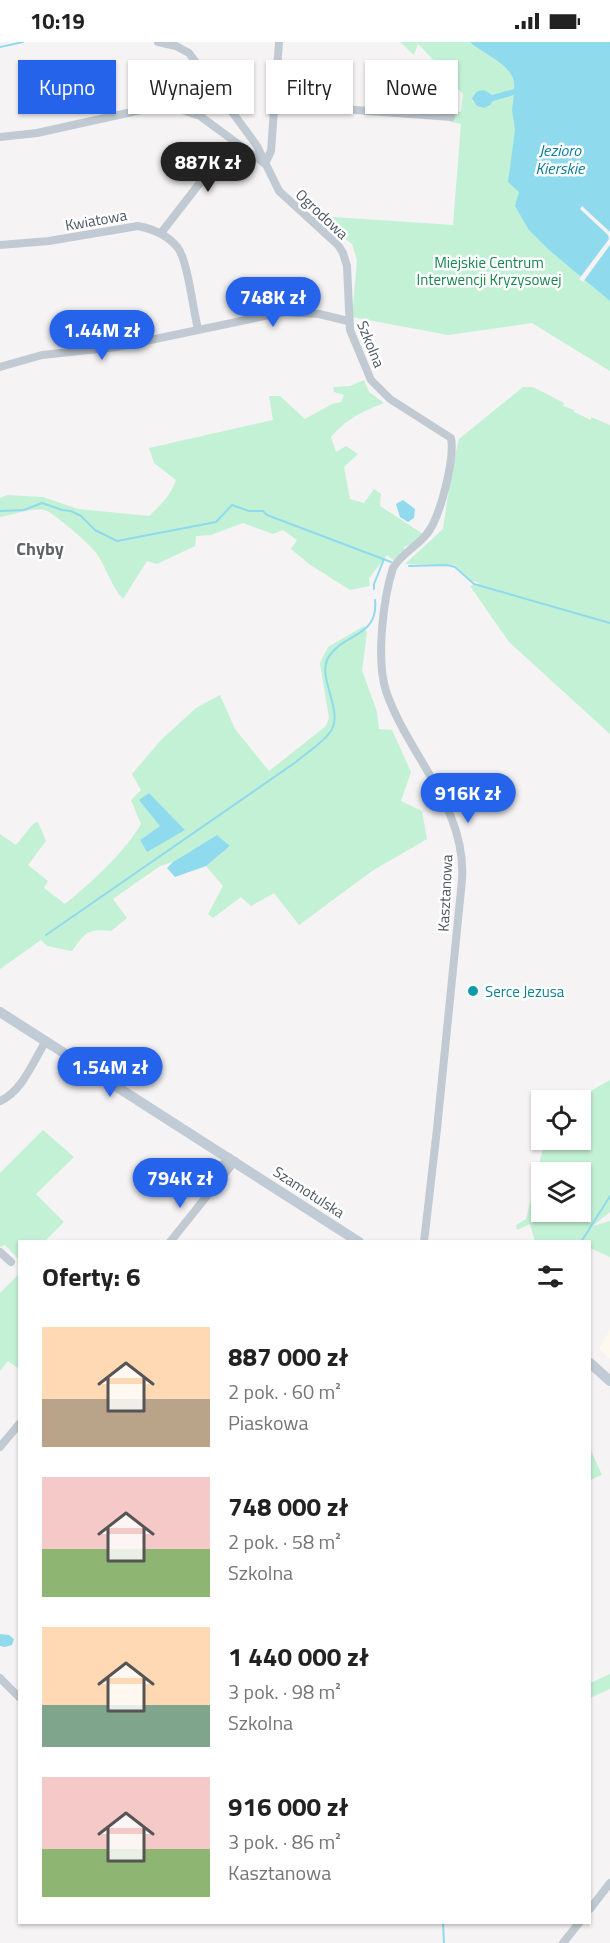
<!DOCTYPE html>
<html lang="pl">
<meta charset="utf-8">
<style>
body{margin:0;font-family:"Titillium Web",sans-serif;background:#f2f2f2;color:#222;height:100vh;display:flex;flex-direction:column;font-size:22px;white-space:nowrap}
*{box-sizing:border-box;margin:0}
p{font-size:20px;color:#767676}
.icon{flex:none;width:33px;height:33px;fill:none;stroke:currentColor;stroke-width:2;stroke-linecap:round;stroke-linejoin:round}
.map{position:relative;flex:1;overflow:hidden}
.sheet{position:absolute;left:18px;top:1198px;width:573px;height:684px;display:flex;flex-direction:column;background:#fff;border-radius:0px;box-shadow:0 2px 4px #0004}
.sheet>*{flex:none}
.hud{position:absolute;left:18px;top:18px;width:574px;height:54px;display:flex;gap:12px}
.buttons{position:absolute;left:531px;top:1048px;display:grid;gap:12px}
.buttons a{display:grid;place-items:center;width:60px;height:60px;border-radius:0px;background:#fff;box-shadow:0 2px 4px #0004;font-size:30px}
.price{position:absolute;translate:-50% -51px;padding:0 14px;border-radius:21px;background:#2563eb;color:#fff;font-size:20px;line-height:39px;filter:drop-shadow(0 2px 3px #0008)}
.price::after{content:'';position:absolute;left:50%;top:36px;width:18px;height:14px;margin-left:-9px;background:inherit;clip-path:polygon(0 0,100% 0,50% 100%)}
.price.active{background:#222;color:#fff}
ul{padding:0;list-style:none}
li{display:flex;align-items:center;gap:18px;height:150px;padding:0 24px}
li span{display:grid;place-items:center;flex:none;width:168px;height:120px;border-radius:0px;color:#555}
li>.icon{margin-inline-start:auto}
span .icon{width:72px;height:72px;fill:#fffc;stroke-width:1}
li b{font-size:26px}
h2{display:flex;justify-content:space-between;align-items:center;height:72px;padding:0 24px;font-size:26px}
.chip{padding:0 21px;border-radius:0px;background:#fff;box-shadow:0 2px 4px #0004;font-size:21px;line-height:54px}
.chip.active{background:#2563eb;color:#fff}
.status{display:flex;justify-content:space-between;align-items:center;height:42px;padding:0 30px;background:#fff;direction:ltr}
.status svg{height:16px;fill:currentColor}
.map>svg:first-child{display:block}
.commercial{fill:#fdf9ef}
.green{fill:#c3f1d5;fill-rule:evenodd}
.water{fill:#90daee}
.pier{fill:#f5f3f3}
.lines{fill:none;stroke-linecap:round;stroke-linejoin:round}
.stream{stroke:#90daee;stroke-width:2}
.street{stroke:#c1cad2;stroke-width:8}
.secondary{stroke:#c1cbd6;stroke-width:10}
.culture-dot{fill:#0f9aa8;stroke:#fff;stroke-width:2}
.labels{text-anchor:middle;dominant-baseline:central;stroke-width:5;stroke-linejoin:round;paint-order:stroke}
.street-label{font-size:15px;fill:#4a5661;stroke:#fff}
.park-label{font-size:15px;fill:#17864f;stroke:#fff}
.culture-label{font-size:15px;fill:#0d838f;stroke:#fff;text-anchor:start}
.water-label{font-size:16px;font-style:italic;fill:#0c7c9b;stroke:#fff}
.quarter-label{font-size:18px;font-weight:bold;fill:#5f6368;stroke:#fff}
</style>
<div class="status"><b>10:19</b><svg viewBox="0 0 49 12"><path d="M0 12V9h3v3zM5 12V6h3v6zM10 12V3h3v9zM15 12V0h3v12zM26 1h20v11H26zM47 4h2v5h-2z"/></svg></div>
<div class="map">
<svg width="610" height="1901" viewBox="0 0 610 1901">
<rect width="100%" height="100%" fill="#f5f3f3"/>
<path class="commercial" d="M610,1288V1317L599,1307Z"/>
<path class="green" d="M400,0H502L515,42V48L492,53L474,51L472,59L482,66L493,59L514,52L610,230V329L532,281L448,293L352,275L357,218L352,202L318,174L453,183L461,82L451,80L439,71V66L461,70L463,52L449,38L443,28L418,2L414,13Z
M364,338L369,350L384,361C361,370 348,376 331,395L336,410L346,404L358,412L344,425L350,457L364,461L374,447L381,452L380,464L423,492L412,502L404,505V509L393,518L387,513L369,536L370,544L350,548L309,522L291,507L297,498L283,488L273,492L243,481L211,493L196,494L195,504L157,522L147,519L123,557C111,544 107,527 97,512C92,504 56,473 47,469C34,464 13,473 0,475V456L7,453L43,455L78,467L149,474C160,464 171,453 176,438L154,421L149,406L273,378L269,354H280L305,377L332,362L341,360L344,353L334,350L333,345L350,344Z
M523,345H533L564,361L563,364L574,368V370L591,378V375L610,383V692L509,600L470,544L480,541L472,539L455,523L405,522L443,487L452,426L459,397Z
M364,584L367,591L362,628L377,670L379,687L392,688L411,730L401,759L422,769L427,797L372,829L299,883L274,851L251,864L241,855L213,876L208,872L223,844L206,824L230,804L217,793L173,820L160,824L113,857L127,876L111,889C87,886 85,891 72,909L47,904L41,898L0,927V792L16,803L33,782L38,780L46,799L28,823L48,839L44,846L65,862C91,841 124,811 141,782L131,758L141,748L132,732L161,698L196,666L220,653L235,687L269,729L326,684L329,676L320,621L328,605ZM149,751L184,787L147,809L140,798L160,784Z
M610,1038V1170L593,1184L610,1179V1215L590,1206V1200H535L530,1182L517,1188L516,1183L526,1177L545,1098H580V1059H573ZM542,1131H580V1170H542Z
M43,1088L74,1115L36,1152L64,1180L44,1200H20L19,1218L5,1203L0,1205V1131Z
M19,1232V1327L8,1319L0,1329V1251Z
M590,1406L602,1433L590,1438Z
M610,1632V1647L590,1656V1641Z"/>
<path class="water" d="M470,0H610V259L549,208L529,188L515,164L519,150L508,140L515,88L512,68L514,53L493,59L490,63L484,66L477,64L472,57C476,46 484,46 492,53L514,47C517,23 485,14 470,0Z
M403,458L415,467L414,476L408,480L400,475L396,462Z
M149,751L185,788L147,810L140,798L160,784L139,758Z
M217,793L230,804L206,824L175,835L167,826L173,820Z
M0,1592L9,1593L14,1597L12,1603L5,1605L0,1604Z"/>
<path class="pier" d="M582,164L610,190V203L583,240L579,237L609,197L608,193L580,167Z"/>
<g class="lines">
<path class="stream" d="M0,5L23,0
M0,469L24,468L42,461L62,468L71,469L81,474L95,488L117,499L216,480L232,463L249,469H263L267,473L391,520
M409,524L447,523L455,525L474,542L610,581
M374,547V542L384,517
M46,893L296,720C306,711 323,701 331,689C344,669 317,636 328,616C342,591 379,596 375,558
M581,1200L610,1154
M443,1881L444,1901"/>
<path class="street" d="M158,0L176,4L189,11L257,104L279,149L338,203L343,211L347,224L350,288L371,338L390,357L451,396C455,417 440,477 426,493C416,505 401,512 393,526C383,557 376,618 386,649C408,714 467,765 462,838L437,1087L424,1200
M274,62L451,75
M0,95L37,91L150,66H176L200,74L264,121
M265,122L271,109L279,0
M161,191L199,142L246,108
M0,203L49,199L138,184C153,187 168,193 178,206C188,220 193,268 198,287
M0,325L42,313L117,305L284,270L319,272L348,279
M0,1059C23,1049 33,1019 46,999
M210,1148L222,1124L229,1115
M170,1200L235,1119
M0,1210L11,1220
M0,1405L20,1381
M0,1636L20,1656
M590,1867L610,1841
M563,1901L579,1881"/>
<path class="secondary" d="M0,970L359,1200
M590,1321L610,1339"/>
</g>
<circle class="culture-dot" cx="473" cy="949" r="6"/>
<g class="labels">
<g class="street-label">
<text transform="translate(322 172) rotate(43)">Ogrodowa</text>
<text transform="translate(96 178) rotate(-10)">Kwiatowa</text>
<text transform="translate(371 302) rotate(68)">Szkolna</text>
<text transform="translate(445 851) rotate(-87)">Kasztanowa</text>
<text transform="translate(309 1150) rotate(33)">Szamotulska</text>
</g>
<g class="park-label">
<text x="489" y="220">Miejskie Centrum<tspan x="489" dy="17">Interwencji Kryzysowej</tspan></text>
</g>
<g class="culture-label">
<text x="485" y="949">Serce Jezusa</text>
</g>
<g class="water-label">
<text x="560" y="108">Jezioro<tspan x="560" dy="18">Kierskie</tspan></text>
</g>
<g class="quarter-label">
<text x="40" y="506">Chyby</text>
</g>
</g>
</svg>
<div class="buttons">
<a><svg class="icon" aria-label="locate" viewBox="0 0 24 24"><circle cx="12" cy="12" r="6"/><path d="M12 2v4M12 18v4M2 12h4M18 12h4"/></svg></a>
<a><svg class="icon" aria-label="layers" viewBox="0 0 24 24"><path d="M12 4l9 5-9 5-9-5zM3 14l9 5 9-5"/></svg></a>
</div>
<b class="price active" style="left:208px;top:151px">887K zł</b>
<b class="price" style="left:273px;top:286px">748K zł</b>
<b class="price" style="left:102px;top:319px">1.44M zł</b>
<b class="price" style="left:468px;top:782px">916K zł</b>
<b class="price" style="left:110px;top:1056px">1.54M zł</b>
<b class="price" style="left:180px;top:1167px">794K zł</b>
<div class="hud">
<a class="chip active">Kupno</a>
<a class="chip">Wynajem</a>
<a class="chip">Filtry</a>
<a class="chip">Nowe</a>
</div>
<section class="sheet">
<h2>Oferty: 6<svg class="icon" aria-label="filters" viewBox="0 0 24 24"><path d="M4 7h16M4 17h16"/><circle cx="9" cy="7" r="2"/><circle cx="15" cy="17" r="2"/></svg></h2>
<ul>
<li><span style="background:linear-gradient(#ffd9b3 60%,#b9a48a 0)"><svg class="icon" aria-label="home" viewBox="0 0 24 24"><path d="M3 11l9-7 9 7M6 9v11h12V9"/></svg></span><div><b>887 000 zł</b><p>2 pok. · 60 m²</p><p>Piaskowa</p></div></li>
<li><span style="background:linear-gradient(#f6c9c9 60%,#8fb573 0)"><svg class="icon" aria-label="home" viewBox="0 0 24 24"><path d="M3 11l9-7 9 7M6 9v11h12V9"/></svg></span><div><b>748 000 zł</b><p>2 pok. · 58 m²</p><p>Szkolna</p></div></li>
<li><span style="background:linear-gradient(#ffd9b3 65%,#7fa58c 0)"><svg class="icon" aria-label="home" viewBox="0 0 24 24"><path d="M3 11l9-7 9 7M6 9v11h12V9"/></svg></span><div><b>1 440 000 zł</b><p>3 pok. · 98 m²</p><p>Szkolna</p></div></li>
<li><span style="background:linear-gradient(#f6c9c9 60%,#8fb573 0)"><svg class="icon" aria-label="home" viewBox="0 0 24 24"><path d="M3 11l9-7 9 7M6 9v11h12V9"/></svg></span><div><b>916 000 zł</b><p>3 pok. · 86 m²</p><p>Kasztanowa</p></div></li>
</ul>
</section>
</div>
